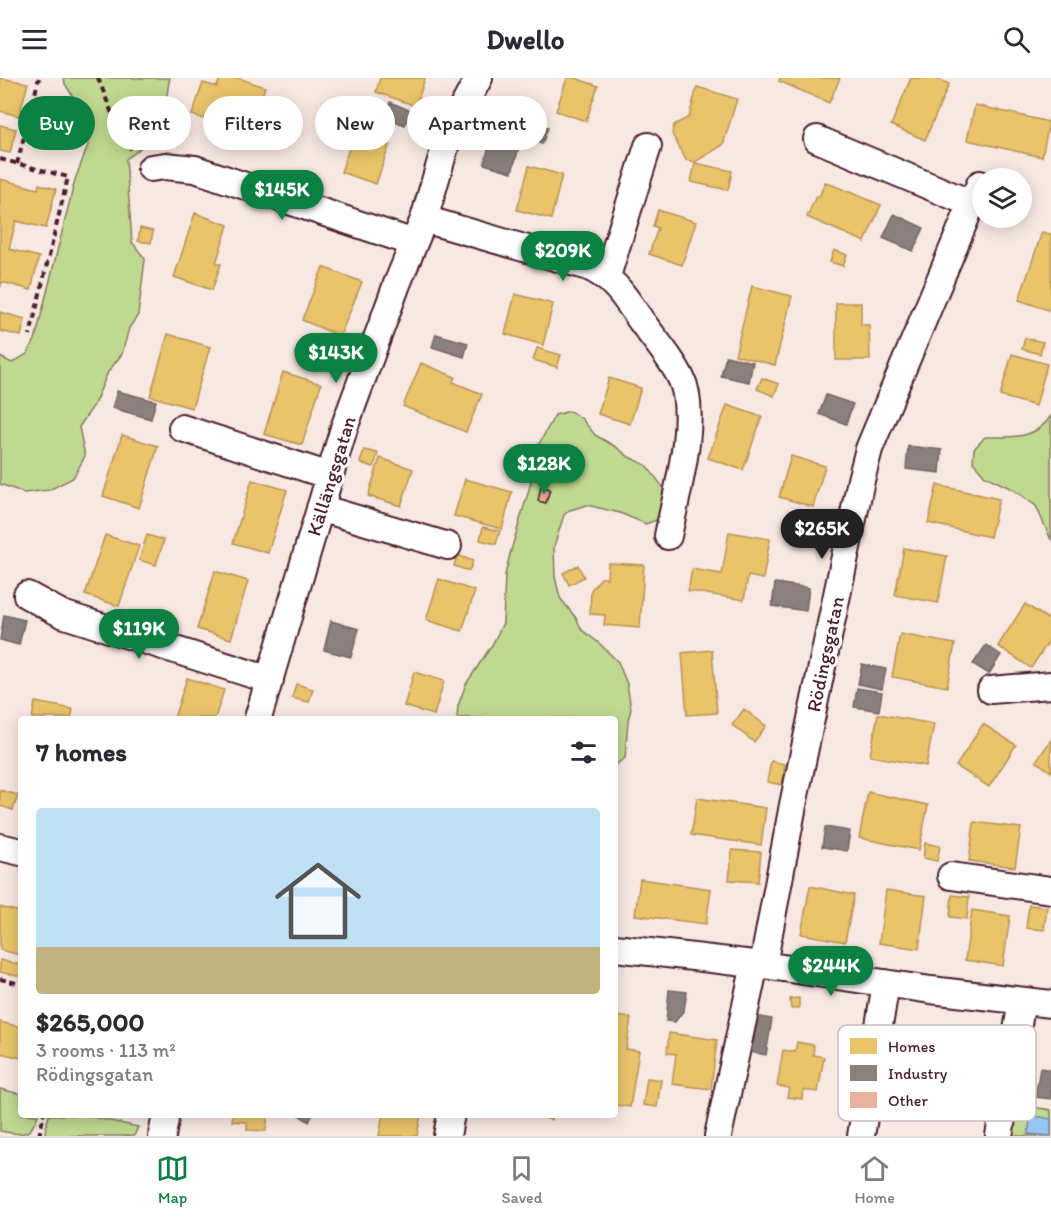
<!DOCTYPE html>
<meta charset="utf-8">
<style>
body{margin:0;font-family:Itim,sans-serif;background:#f2f2f3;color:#2b2b33;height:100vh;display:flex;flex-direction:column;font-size:22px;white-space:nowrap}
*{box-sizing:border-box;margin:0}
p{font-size:20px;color:#7c7c81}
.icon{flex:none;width:33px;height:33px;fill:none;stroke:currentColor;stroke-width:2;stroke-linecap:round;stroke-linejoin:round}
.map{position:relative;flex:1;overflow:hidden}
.panel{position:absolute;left:18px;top:638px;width:600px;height:402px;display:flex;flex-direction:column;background:#fff;border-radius:6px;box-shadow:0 3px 15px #0003}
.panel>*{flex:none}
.top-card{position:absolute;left:18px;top:18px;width:600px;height:54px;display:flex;gap:12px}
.fabs{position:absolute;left:972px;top:90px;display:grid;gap:12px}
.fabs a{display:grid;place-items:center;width:60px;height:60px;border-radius:50%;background:#fff;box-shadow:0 3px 15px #0003;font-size:30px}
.price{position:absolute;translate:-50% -51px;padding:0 14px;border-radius:21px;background:#0b8043;color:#fff;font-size:20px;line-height:39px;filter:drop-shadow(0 2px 3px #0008)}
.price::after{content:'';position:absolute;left:50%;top:36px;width:18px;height:14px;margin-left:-9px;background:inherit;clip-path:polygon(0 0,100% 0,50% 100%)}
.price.on{background:#222;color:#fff}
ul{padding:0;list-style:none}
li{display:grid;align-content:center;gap:12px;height:318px;padding:0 18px}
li+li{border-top:2px solid #e1e1e2}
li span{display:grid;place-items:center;height:186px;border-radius:6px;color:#555}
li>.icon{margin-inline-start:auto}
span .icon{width:108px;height:108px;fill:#fffc;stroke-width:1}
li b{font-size:26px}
h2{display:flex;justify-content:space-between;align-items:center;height:72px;padding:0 18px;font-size:26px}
.tag{padding:0 21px;border-radius:27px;background:#fff;box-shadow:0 3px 15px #0003;font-size:21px;line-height:54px}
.tag.on{background:#0b8043;color:#fff}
header{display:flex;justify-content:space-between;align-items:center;height:78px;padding:0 18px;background:#fff;font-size:27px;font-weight:700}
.dock{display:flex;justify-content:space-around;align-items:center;height:84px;border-top:2px solid #e1e1e2;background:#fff;font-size:16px;color:#7c7c81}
.dock a{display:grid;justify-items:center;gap:3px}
.dock .on{color:#0b8043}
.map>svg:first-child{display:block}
.green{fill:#c0d990;stroke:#857c5e;stroke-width:1.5}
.water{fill:#95c7f2;stroke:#7784a2;stroke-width:1.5}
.homes{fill:#e9c46a;stroke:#b99257;stroke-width:1.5}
.industry{fill:#8a817c;stroke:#776464;stroke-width:1.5}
.building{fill:#e8b19e;stroke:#4a1f2b;stroke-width:1.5}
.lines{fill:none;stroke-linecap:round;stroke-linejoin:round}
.minor-casing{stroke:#4a1f2b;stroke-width:30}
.path{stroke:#4a1f2b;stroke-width:4;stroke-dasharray:6 4.5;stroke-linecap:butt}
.minor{stroke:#fff;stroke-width:26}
.labels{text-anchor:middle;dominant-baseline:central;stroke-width:6;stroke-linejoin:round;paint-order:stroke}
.street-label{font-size:20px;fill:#4a1f2b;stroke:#fff}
.key{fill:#fff;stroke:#c9bcbf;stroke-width:1.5}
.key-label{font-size:16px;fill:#4a1f2b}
</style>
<header><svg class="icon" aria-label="menu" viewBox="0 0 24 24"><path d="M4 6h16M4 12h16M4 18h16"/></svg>Dwello<svg class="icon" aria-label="search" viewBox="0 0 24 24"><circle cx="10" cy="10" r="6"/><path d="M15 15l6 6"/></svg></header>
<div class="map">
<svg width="1051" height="1058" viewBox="0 0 1051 1058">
<rect width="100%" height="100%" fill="#f8e8e2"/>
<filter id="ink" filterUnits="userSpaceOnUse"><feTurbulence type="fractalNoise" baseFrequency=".0167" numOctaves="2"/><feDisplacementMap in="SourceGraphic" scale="12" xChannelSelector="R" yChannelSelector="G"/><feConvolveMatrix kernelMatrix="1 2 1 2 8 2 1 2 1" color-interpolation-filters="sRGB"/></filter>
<g filter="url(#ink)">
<path class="green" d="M64,0H170C167,11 167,23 164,33C158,55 144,69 126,81L132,164L145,181L138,237L129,250L122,276L108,294L94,327L79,349L85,378L73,400L49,412L24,415L0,406V279L12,285L27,276L35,262L75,102L91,59L87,41L65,6Z
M570,333L582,341L595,357L616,369L629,379L646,387L663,409L665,430L659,441L646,446L620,435L587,427L570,432L564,437L554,468L555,499L560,520L576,540L582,552L599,565L618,584L627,606L631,631L628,642L625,680L615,687V640H457L458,628L466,606L492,567L503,545L505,497L510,476L530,408L539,366L555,337Z
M1051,338V462L1036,428L1012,411L985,398L973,384L974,371L985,359C1011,359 1035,362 1051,338Z
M0,1011L21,1016V1036L38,1037C31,1058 24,1058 0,1053Z
M1013,1026L1051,1032V1058H1008Z
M49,1037H83L138,1049L134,1058H44Z"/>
<path class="water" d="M1031,1037L1051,1041V1058L1028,1056Z"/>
<path class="homes" d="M0,0L28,5L19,38L0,33Z
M220,0H238L265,9L250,56L192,37L203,5L217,9Z
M380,0H425L416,28L376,14Z
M567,0H575L598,8L586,43L556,33Z
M780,0H840L829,25L779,3Z
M911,0H935L949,6L925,62L891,47Z
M697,9L737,21L723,67L695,84L686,82L672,56L674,47L689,39Z
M975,27L1049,44L1042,79L967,62Z
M0,47L16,51L10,75L0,73Z
M355,53L390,65L376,106L341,94Z
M695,85L732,93L728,112L691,104Z
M529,88L562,97L551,141L517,132Z
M0,101L38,111L39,106L56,111L46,150L16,143L9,171L39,179L31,212L2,204L0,210Z
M825,104L881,127L865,164L807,139L816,118L819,119Z
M658,132L696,144L682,187L649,176L658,150L653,148Z
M195,135L228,147L216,185L221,186L212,212L174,199Z
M140,150L153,153L151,165L138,163Z
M1042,154L1051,156V233L1019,222Z
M834,172L847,177L843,188L830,184Z
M323,189L362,204L340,258L302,242Z
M752,208L792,218L775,287L735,277Z
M515,216L553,226L543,267L505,256Z
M836,225H861V247H869L870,282H836Z
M0,234L25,241L21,258L0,253Z
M168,256L210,269L192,330L150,318Z
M1025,260L1043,264L1040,276L1022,271Z
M537,270L561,277L557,289L533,282Z
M1012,276L1047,286L1036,328L1000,318Z
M421,285L455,299L453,304L482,316L466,354L403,328Z
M283,294L321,306L302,367L264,356Z
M609,300L641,310L630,346L598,336Z
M762,300L779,306L774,318L757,311Z
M727,327L762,339L743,392L708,380Z
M122,357L158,368L139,430L103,418Z
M364,372L378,375L374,389L360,385Z
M791,378L825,388L813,429L779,419Z
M380,380L413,391L401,428L368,418Z
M465,401L512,414L502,451L454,438Z
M252,402L287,412L268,475L233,465Z
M937,407L999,421L990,459L928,445Z
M483,449L500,453L496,466L480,462Z
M729,454L770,461L763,501L748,498L744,522L688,513L692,491L722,496Z
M105,457L139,468L119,528L85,517Z
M147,457L164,462L156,487L139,482Z
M904,470L947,478L938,525L895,517Z
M457,477L473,483L469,493L454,488Z
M608,485L644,487L640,550L604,547L605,537L590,536L591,512L601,500H607Z
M578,487L584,499L569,507L563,495Z
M215,493L248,503L231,561L197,551Z
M439,501L475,513L462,553L426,542Z
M1025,526L1051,543V560L1031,590L998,568Z
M900,556L955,566L947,609L892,599Z
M712,572L717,635L687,637L682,575Z
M414,594L444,603L434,637L404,628Z
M187,600L224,612L215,640H174Z
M296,606L313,611L309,624L292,620Z
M35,624L73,631L71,640H32Z
M744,631L766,648L754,664L732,647Z
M878,636L934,646L926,688L870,678Z
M983,646L1016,667L989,709L956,688Z
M1051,662V694L1036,683Z
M771,683L785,686L782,707L767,704Z
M0,712L18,717L13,732L0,728Z
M868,714L928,727L919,772L859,760Z
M697,720L766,730L761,767L691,757Z
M974,744L1021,750L1015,789L969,783Z
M925,765L940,768L937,783L923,780Z
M732,772L761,774L758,804L729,802Z
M640,801L711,811L706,846L635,837Z
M810,808L854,817L845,864L801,856Z
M886,812L926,818L919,871L879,865Z
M952,817L969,819L967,841L950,839Z
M1029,827L1047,829L1044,852L1026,850Z
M0,829L21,834V877L0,872Z
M972,832L1010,838L1003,888L965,882Z
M0,882L21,887V899L0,894Z
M799,920V930L791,931L790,921Z
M615,938L631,940L626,971L639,973L630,1029L615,1027Z
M0,944L21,949V980L0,975Z
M669,955L717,962L711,1011L672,1006L676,976L667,975Z
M797,964L814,967L813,977L824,979L818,1014L803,1012L802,1021L787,1019L789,1010L777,1008L783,972L795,974Z
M647,1000L661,1002L657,1029L643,1027Z
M233,1036H268L266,1053L247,1052V1044L232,1043Z
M383,1036H421L417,1058H379Z
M530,1036H553L552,1042Z"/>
<path class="industry" d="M390,24L411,33L405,47L385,39Z
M513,39L548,50L542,66L508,55Z
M492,58L520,66L512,94L484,86Z
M894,136L924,150L913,173L883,160Z
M436,256L468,265L464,279L432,269Z
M726,278L753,284L749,304L721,298Z
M117,313L156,323L151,341L112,330Z
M826,317L853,326L846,346L819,336Z
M908,368L942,372L940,395L906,391Z
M775,505L809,510L806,533L772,528Z
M4,537L25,542L19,567L0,562Z
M331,543L359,551L351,579L324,572Z
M986,567L1001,577L989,596L973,586Z
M862,586L886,591L882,611L858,606Z
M857,610L882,614L879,633L854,629Z
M825,749L850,753L847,773L822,769Z
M669,912L687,914L684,932L675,944L666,943Z
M750,937L772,941L766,977L744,973Z
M1040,990L1051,992V1021L1035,1019Z
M297,1036H313L309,1044Z"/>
<path class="building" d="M541,408L550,411L546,425L538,423Z"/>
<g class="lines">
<defs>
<path id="minor" d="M817,61L972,126
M151,90L165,88L195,91L414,165
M424,141L589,189C616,202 625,220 642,244C655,262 672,281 681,300C699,338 676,417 668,458
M607,198L648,68
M182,350L330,398
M320,430L448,468
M27,517L62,536L270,602
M991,612L1051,607
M258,640L344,350L397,206L424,141L450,52L479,0
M0,769L21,774
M951,798L1051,812
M615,870L763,887L931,912L1051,926
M763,887L793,727L861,402L869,371L980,106
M162,1058L166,1036
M447,1058L451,1036
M718,1058L755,886
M861,1058L886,905
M999,1058L1022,923"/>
</defs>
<use href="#minor" class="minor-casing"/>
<path class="path" d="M98,0L122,61L134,74
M0,81L68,99L30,257
M17,86L39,0
M0,901L21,906
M39,1058L44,1036"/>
<use href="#minor" class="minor"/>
</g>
</g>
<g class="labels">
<g class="street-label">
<text transform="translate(331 398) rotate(-73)">Källängsgatan</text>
<text transform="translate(825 576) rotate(-78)">Rödingsgatan</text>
</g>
</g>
<rect x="838" y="947" width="198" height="96" rx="9" class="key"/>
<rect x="850" y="960" width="27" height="16" fill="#e9c46a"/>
<rect x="850" y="987" width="27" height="16" fill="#8a817c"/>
<rect x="850" y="1014" width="27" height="16" fill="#e8b19e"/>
<g class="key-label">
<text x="888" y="974">Homes</text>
<text x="888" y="1001">Industry</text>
<text x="888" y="1028">Other</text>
</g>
</svg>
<div class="fabs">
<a><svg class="icon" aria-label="layers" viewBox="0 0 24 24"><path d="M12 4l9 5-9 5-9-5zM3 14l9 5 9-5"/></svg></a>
</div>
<b class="price" style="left:282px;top:143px">$145K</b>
<b class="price" style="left:563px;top:204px">$209K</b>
<b class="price" style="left:336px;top:306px">$143K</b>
<b class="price" style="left:544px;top:417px">$128K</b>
<b class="price on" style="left:822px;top:482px">$265K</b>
<b class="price" style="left:139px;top:582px">$119K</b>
<b class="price" style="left:831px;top:919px">$244K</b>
<div class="top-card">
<a class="tag on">Buy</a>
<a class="tag">Rent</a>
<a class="tag">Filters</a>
<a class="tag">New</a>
<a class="tag">Apartment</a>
</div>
<section class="panel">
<h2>7 homes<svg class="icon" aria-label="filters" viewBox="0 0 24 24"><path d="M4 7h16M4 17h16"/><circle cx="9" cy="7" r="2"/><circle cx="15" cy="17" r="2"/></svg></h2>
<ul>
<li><span style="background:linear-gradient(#bfe0f5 75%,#c2b280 0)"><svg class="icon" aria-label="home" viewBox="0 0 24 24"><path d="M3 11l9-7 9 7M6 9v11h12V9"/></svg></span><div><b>$265,000</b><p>3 rooms · 113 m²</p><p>Rödingsgatan</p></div></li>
</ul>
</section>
</div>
<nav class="dock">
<a class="on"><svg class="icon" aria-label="map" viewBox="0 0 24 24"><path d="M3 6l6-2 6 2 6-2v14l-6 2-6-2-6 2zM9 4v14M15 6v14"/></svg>Map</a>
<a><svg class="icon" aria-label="saved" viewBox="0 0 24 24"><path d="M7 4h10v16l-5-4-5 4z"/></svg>Saved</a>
<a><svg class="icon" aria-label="home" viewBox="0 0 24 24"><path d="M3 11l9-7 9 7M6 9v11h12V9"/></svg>Home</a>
</nav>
